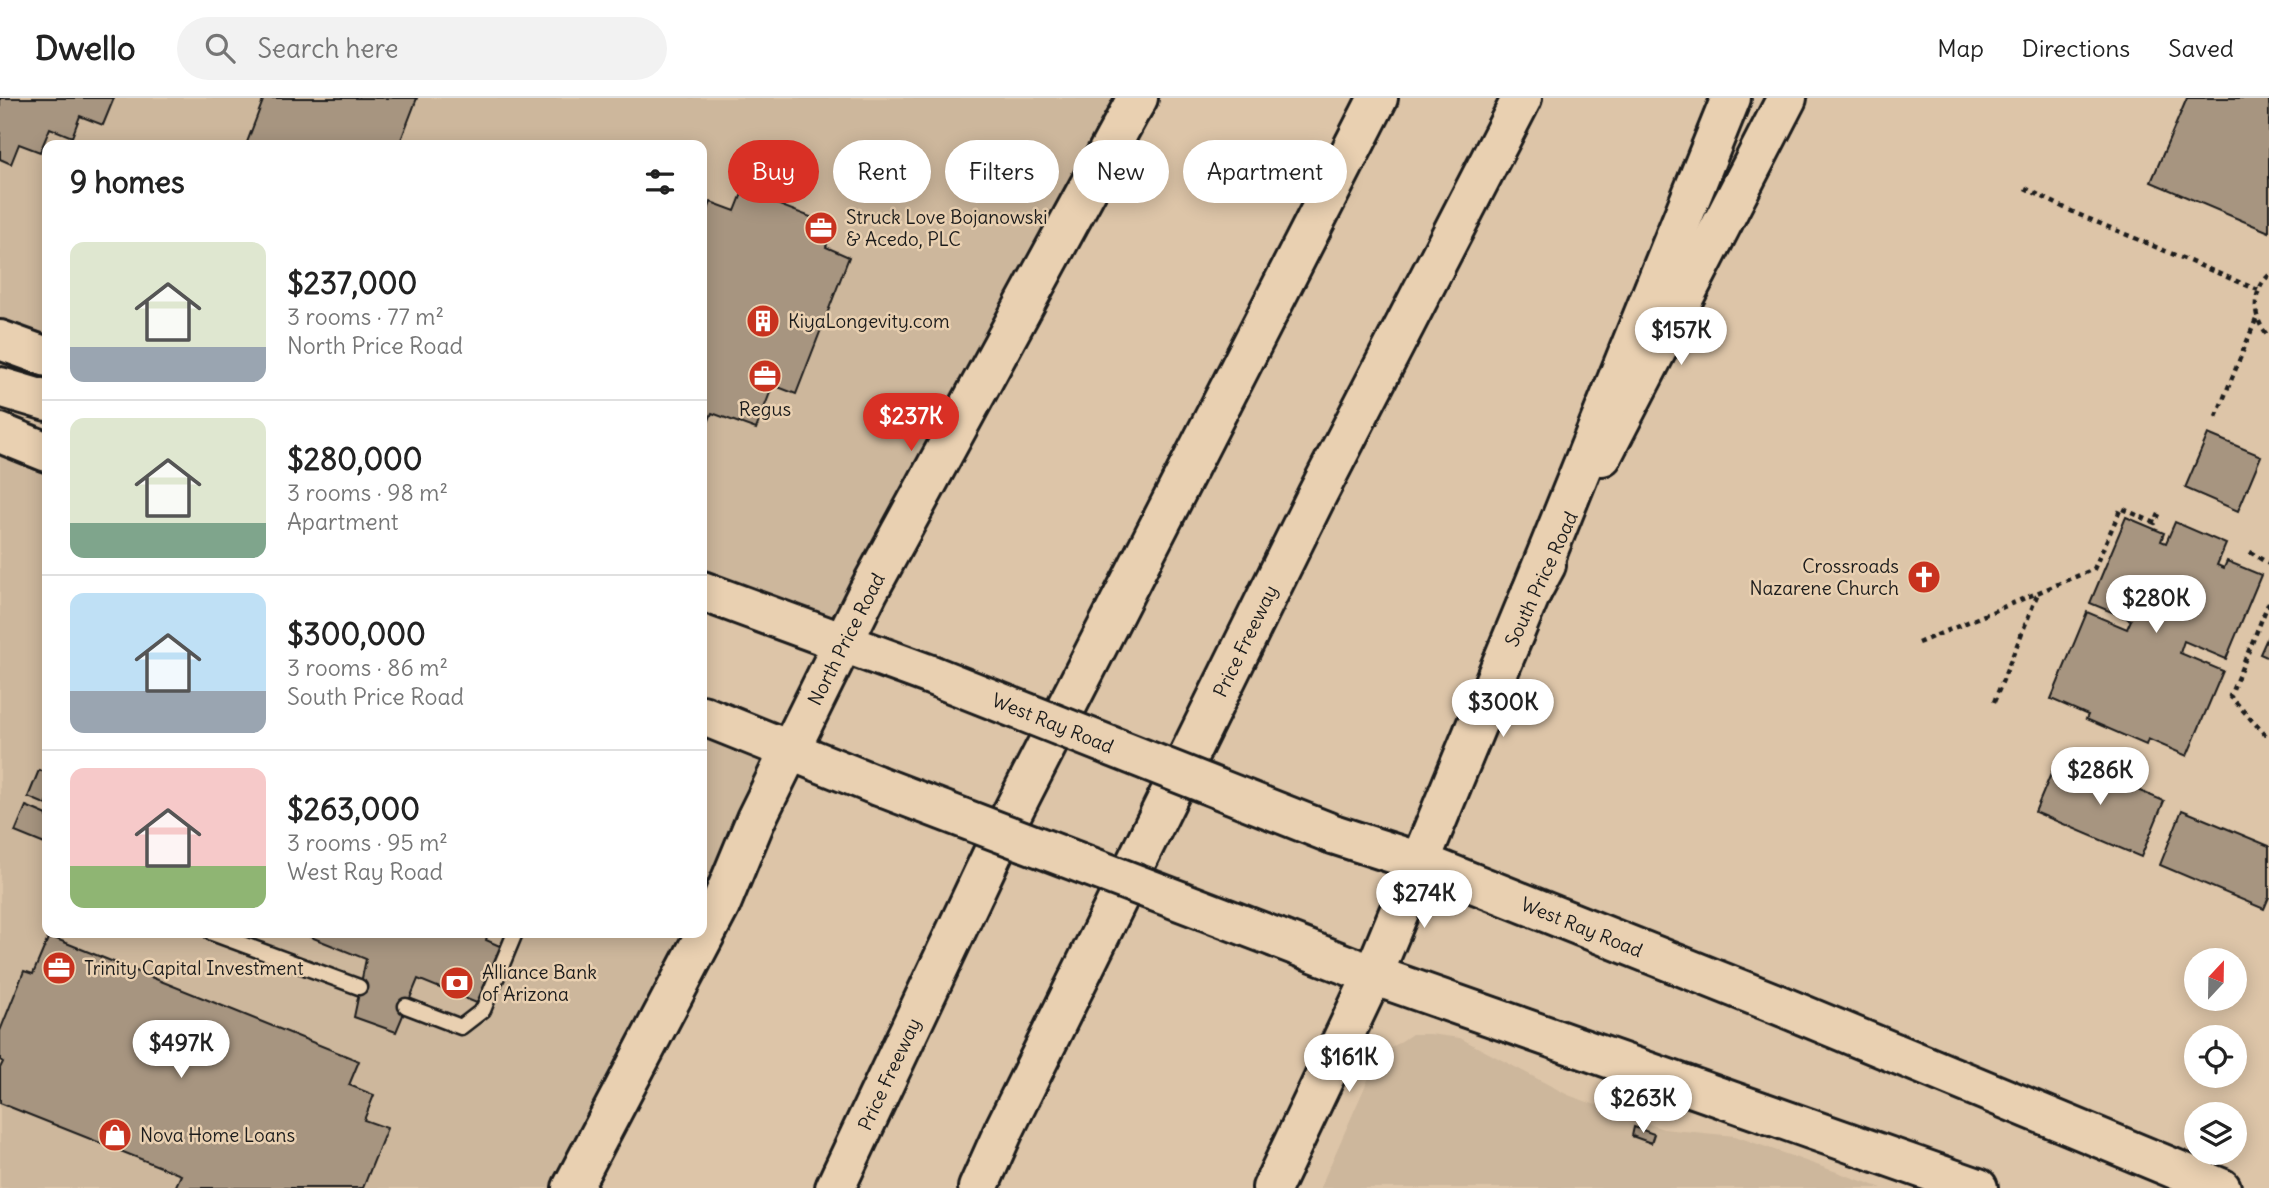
<!DOCTYPE html>
<meta charset="utf-8">
<style>
body{margin:0;font-family:Delius,sans-serif;background:#f2f2f2;color:#222;height:100vh;display:flex;flex-direction:column;font-size:26px;white-space:nowrap}
*{box-sizing:border-box;margin:0}
p{font-size:23px;color:#767676}
.icon{flex:none;width:38px;height:38px;fill:none;stroke:currentColor;stroke-width:2;stroke-linecap:round;stroke-linejoin:round}
.map{position:relative;flex:1;overflow:hidden}
.drawer{position:absolute;left:42px;top:42px;width:665px;height:798px;display:flex;flex-direction:column;background:#fff;border-radius:14px;box-shadow:0 4px 18px #0003}
.drawer>*{flex:none}
.hud{position:absolute;left:728px;top:42px;width:665px;height:63px;display:flex;gap:14px}
.needle{width:46px;rotate:22deg}
.tools{position:absolute;left:2184px;top:850px;display:grid;gap:14px}
.tools a{display:grid;place-items:center;width:63px;height:63px;border-radius:50%;background:#fff;box-shadow:0 4px 18px #0003;font-size:35px}
.price{position:absolute;translate:-50% -60px;padding:0 16px;border-radius:24px;background:#fff;color:#222;font-size:23px;line-height:46px;filter:drop-shadow(0 2px 4px #0008)}
.price::after{content:'';position:absolute;left:50%;top:42px;width:21px;height:16px;margin-left:-10px;background:inherit;clip-path:polygon(0 0,100% 0,50% 100%)}
.price.on{background:#d93025;color:#fff}
ul{padding:0;list-style:none}
li{display:flex;align-items:center;gap:21px;height:175px;padding:0 28px}
li+li{border-top:2px solid #e0e0e0}
li span{display:grid;place-items:center;flex:none;width:196px;height:140px;border-radius:14px;color:#555}
li>.icon{margin-inline-start:auto}
span .icon{width:84px;height:84px;fill:#fffc;stroke-width:1}
li b{font-size:30px}
h2{display:flex;justify-content:space-between;align-items:center;height:84px;padding:0 28px;font-size:30px}
.tag{padding:0 24px;border-radius:32px;background:#fff;box-shadow:0 4px 18px #0003;font-size:24px;line-height:63px}
.tag.on{background:#d93025;color:#fff}
header{display:flex;align-items:center;gap:42px;box-sizing:border-box;height:98px;padding:0 35px;background:#fff;border-bottom:2px solid #e0e0e0}
header strong{font-size:33px}
nav{display:flex;gap:38px;margin-inline-start:auto;font-size:24px}
.search{width:490px;height:63px;background:#f2f2f2;display:flex;align-items:center;gap:18px;box-sizing:border-box;padding:0 24px;border-radius:38px;color:#767676;font-size:26px}
.map>svg:first-child{display:block}
.built{fill:#cdb79c}
.building{fill:#a79580;stroke:#1c1c1c;stroke-width:2}
.lines{fill:none;stroke-linecap:round;stroke-linejoin:round}
.lane-casing{stroke:#1c1c1c;stroke-width:19}
.secondary-casing{stroke:#1c1c1c;stroke-width:44}
.primary-casing{stroke:#1c1c1c;stroke-width:44}
.highway-casing{stroke:#1c1c1c;stroke-width:44}
.path{stroke:#1c1c1c;stroke-width:4.5;stroke-dasharray:5 5;stroke-linecap:butt}
.lane{stroke:#e9d0b1;stroke-width:14}
.secondary{stroke:#e9d0b1;stroke-width:38}
.primary{stroke:#e9d0b1;stroke-width:38}
.highway{stroke:#e9d0b1;stroke-width:38}
.primary-bridge-casing{stroke:#1c1c1c;stroke-width:44;stroke-linecap:butt}
.primary-bridge{stroke:#e9d0b1;stroke-width:38}
.labels{text-anchor:middle;dominant-baseline:central;stroke-width:5;stroke-linejoin:round;paint-order:stroke}
.poi-label{font-size:19px;fill:#1c1c1c;stroke:#e9d0b1;text-anchor:start}
.street-label{font-size:19px;fill:#1c1c1c;stroke:#e9d0b1}
</style>
<header>
<strong>Dwello</strong>
<div class="search"><svg class="icon" aria-label="search" viewBox="0 0 24 24"><circle cx="10" cy="10" r="6"/><path d="M15 15l6 6"/></svg>Search here</div>
<nav><a>Map</a><a>Directions</a><a>Saved</a></nav>
</header>
<div class="map">
<svg width="2269" height="1090" viewBox="0 0 2269 1090">
<rect width="100%" height="100%" fill="#ddc5a8"/>
<filter id="ink" filterUnits="userSpaceOnUse"><feTurbulence type="fractalNoise" baseFrequency=".0143" numOctaves="2"/><feDisplacementMap in="SourceGraphic" scale="14" xChannelSelector="R" yChannelSelector="G"/><feConvolveMatrix kernelMatrix="1 2 1 2 8 2 1 2 1" color-interpolation-filters="sRGB"/></filter>
<g filter="url(#ink)">
<path class="built" d="M0,0H1137L844,543L702,493V47H47V259L0,241Z
M0,340L47,359V835H702V618L790,653L756,721L720,808L572,1090H0Z
M1412,936H1430L1460,940L1568,997L1663,1031L1735,1038L1882,1090H1320L1375,966L1391,950Z"/>
<path class="building" d="M0,0H114L103,27L80,18L72,39L50,30L40,54L19,46L11,66L0,61Z
M264,0H417L399,47H246Z
M2187,0H2269V134L2151,84Z
M743,93L834,128L826,149L849,159L796,296L773,287L756,331L712,315L704,334L702,333V128L711,104L735,113Z
M2208,336L2261,358L2238,413L2185,390Z
M2126,419L2164,435L2161,443L2166,445L2175,424L2226,446L2217,467L2224,470L2227,463L2261,477L2226,561L2184,543L2180,555L2223,573L2187,658L2148,641L2146,647L2086,621L2088,617L2051,601L2087,514L2127,531L2131,522L2090,505Z
M2269,536V560L2260,556Z
M2058,659L2164,703L2141,759L2035,714Z
M39,672L47,675V707L28,699Z
M26,708L47,717V747L15,734Z
M2182,712L2269,748V799L2264,811L2160,767Z
M301,835H488L486,842L502,849L479,906L418,881L396,934L354,919L366,861Z
M49,838L359,963L349,987L374,997L364,1022L387,1030L363,1090H175L181,1077L0,1005V970L3,964L0,962V933L24,873L33,876Z
M1634,1029L1654,1036L1651,1045L1632,1038Z"/>
<g class="lines">
<defs>
<path id="lane" d="M212,835L359,889
M406,908L461,929L483,912L515,835"/>
<path id="secondary" d="M1602,358L1787,0
M572,1090L720,808L756,721L868,494L1137,0
M1272,1090L1373,877L1531,495L1546,467"/>
<path id="primary" d="M0,242L47,259
M0,289L47,303
M0,335L47,354
M702,493L931,577
M702,617L876,687
M1333,736L1420,764L1774,905L2221,1090
M1277,840L1373,877L1978,1090"/>
<path id="highway" d="M1132,10L1138,0
M1531,495L1731,0
M835,1090L1007,725L1378,0
M978,1090L1004,1032L1317,397L1522,0"/>
</defs>
<use href="#lane" class="lane-casing"/>
<use href="#secondary" class="secondary-casing"/>
<use href="#primary" class="primary-casing"/>
<use href="#highway" class="highway-casing"/>
<path class="path" d="M2025,90L2075,115L2258,192
M2269,177C2251,195 2252,221 2269,239
M2216,319L2257,219
M2250,454L2269,466
M2269,504L2230,598L2269,641
M1918,545L2094,471L2121,410L2155,425L2159,416
M1994,604L2038,495"/>
<use href="#lane" class="lane"/>
<use href="#secondary" class="secondary"/>
<use href="#primary" class="primary"/>
<use href="#highway" class="highway"/>
<defs>
<path id="primary-bridge" d="M931,577L1333,736
M876,687L1277,840"/>
</defs>
<use href="#primary-bridge" class="primary-bridge-casing"/>
<use href="#primary-bridge" class="primary-bridge"/>
</g>
</g>
<defs>
<symbol id="office-disc" viewBox="-11 -11 22 22"><circle r="9.5" fill="#c8321e" stroke="#e9d0b1"/><path d="M-6-3h4V-5.5h4V-3h4V5H-6ZM-1-4.5V-3h2v-1.5ZM-6 0V1H6V0Z" fill="#fff"/></symbol>
<symbol id="building-disc" viewBox="-11 -11 22 22"><circle r="9.5" fill="#c8321e" stroke="#e9d0b1"/><path d="M-4-6H4V6H1V3H-1V6H-4ZM-2.5-4.3h1.7v1.8h-1.7ZM.8-4.3h1.7v1.8H.8ZM-2.5-1h1.7V.8h-1.7ZM.8-1h1.7V.8H.8Z" fill="#fff"/></symbol>
<symbol id="church-disc" viewBox="-11 -11 22 22"><circle r="9.5" fill="#c8321e" stroke="#e9d0b1"/><path d="M-1.2-6h2.4v3.5h3.3v2.4h-3.3V6h-2.4V-.1h-3.3v-2.4h3.3Z" fill="#fff"/></symbol>
<symbol id="bank-disc" viewBox="-11 -11 22 22"><circle r="9.5" fill="#c8321e" stroke="#e9d0b1"/><path d="M-6-4H6V4H-6ZM0-2.3a2.3 2.3 0 1 0 0 4.6a2.3 2.3 0 1 0 0-4.6Z" fill="#fff"/></symbol>
<symbol id="shop-disc" viewBox="-11 -11 22 22"><circle r="9.5" fill="#c8321e" stroke="#e9d0b1"/><path d="M-5-2.5h2.3a2.7 3.5 0 0 1 5.4 0H5L5.5 6h-11ZM-1.5-2.5h3a1.5 2.3 0 0 0-3 0Z" fill="#fff"/></symbol>
</defs>
<g fill-rule="evenodd">
<use href="#office-disc" x="802" y="111" width="38" height="38"/>
<use href="#building-disc" x="744" y="204" width="38" height="38"/>
<use href="#office-disc" x="746" y="259" width="38" height="38"/>
<use href="#church-disc" x="1905" y="460" width="38" height="38"/>
<use href="#office-disc" x="40" y="851" width="38" height="38"/>
<use href="#bank-disc" x="438" y="866" width="38" height="38"/>
<use href="#shop-disc" x="96" y="1018" width="38" height="38"/>
</g>
<g class="labels">
<g class="poi-label">
<text x="846" y="119">Struck Love Bojanowski<tspan x="846" dy="22">&amp; Acedo, PLC</tspan></text>
<text x="788" y="223">KiyaLongevity.com</text>
<text x="765" y="311" text-anchor="middle">Regus</text>
<text x="1899" y="468" text-anchor="end">Crossroads<tspan x="1899" dy="22">Nazarene Church</tspan></text>
<text x="84" y="870">Trinity Capital Investment</text>
<text x="482" y="874">Alliance Bank<tspan x="482" dy="22">of Arizona</tspan></text>
<text x="140" y="1037">Nova Home Loans</text>
</g>
<g class="street-label">
<text transform="translate(1541 481) rotate(-65)">South Price Road</text>
<text transform="translate(846 541) rotate(-63)">North Price Road</text>
<text transform="translate(1245 543) rotate(-64)">Price Freeway</text>
<text transform="translate(1053 625) rotate(22)">West Ray Road</text>
<text transform="translate(1582 829) rotate(22)">West Ray Road</text>
<text transform="translate(889 976) rotate(-65)">Price Freeway</text>
</g>
</g>
</svg>
<div class="tools">
<a><svg class="needle" viewBox="-14 -14 28 28"><path d="M0-13l5 13h-10z" fill="#e53935"/><path d="M0 13l5-13h-10z" fill="#767676"/></svg></a>
<a><svg class="icon" aria-label="locate" viewBox="0 0 24 24"><circle cx="12" cy="12" r="6"/><path d="M12 2v4M12 18v4M2 12h4M18 12h4"/></svg></a>
<a><svg class="icon" aria-label="layers" viewBox="0 0 24 24"><path d="M12 4l9 5-9 5-9-5zM3 14l9 5 9-5"/></svg></a>
</div>
<b class="price" style="left:1681px;top:269px">$157K</b>
<b class="price on" style="left:911px;top:355px">$237K</b>
<b class="price" style="left:2156px;top:537px">$280K</b>
<b class="price" style="left:1503px;top:641px">$300K</b>
<b class="price" style="left:2100px;top:709px">$286K</b>
<b class="price" style="left:1424px;top:832px">$274K</b>
<b class="price" style="left:181px;top:982px">$497K</b>
<b class="price" style="left:1349px;top:996px">$161K</b>
<b class="price" style="left:1643px;top:1037px">$263K</b>
<div class="hud">
<a class="tag on">Buy</a>
<a class="tag">Rent</a>
<a class="tag">Filters</a>
<a class="tag">New</a>
<a class="tag">Apartment</a>
</div>
<section class="drawer">
<h2>9 homes<svg class="icon" aria-label="filters" viewBox="0 0 24 24"><path d="M4 7h16M4 17h16"/><circle cx="9" cy="7" r="2"/><circle cx="15" cy="17" r="2"/></svg></h2>
<ul>
<li><span style="background:linear-gradient(#dfe7d0 75%,#9aa5b1 0)"><svg class="icon" aria-label="home" viewBox="0 0 24 24"><path d="M3 11l9-7 9 7M6 9v11h12V9"/></svg></span><div><b>$237,000</b><p>3 rooms · 77 m²</p><p>North Price Road</p></div></li>
<li><span style="background:linear-gradient(#dfe7d0 75%,#7fa58c 0)"><svg class="icon" aria-label="home" viewBox="0 0 24 24"><path d="M3 11l9-7 9 7M6 9v11h12V9"/></svg></span><div><b>$280,000</b><p>3 rooms · 98 m²</p><p>Apartment</p></div></li>
<li><span style="background:linear-gradient(#bfe0f5 70%,#9aa5b1 0)"><svg class="icon" aria-label="home" viewBox="0 0 24 24"><path d="M3 11l9-7 9 7M6 9v11h12V9"/></svg></span><div><b>$300,000</b><p>3 rooms · 86 m²</p><p>South Price Road</p></div></li>
<li><span style="background:linear-gradient(#f6c9c9 70%,#8fb573 0)"><svg class="icon" aria-label="home" viewBox="0 0 24 24"><path d="M3 11l9-7 9 7M6 9v11h12V9"/></svg></span><div><b>$263,000</b><p>3 rooms · 95 m²</p><p>West Ray Road</p></div></li>
</ul>
</section>
</div>
